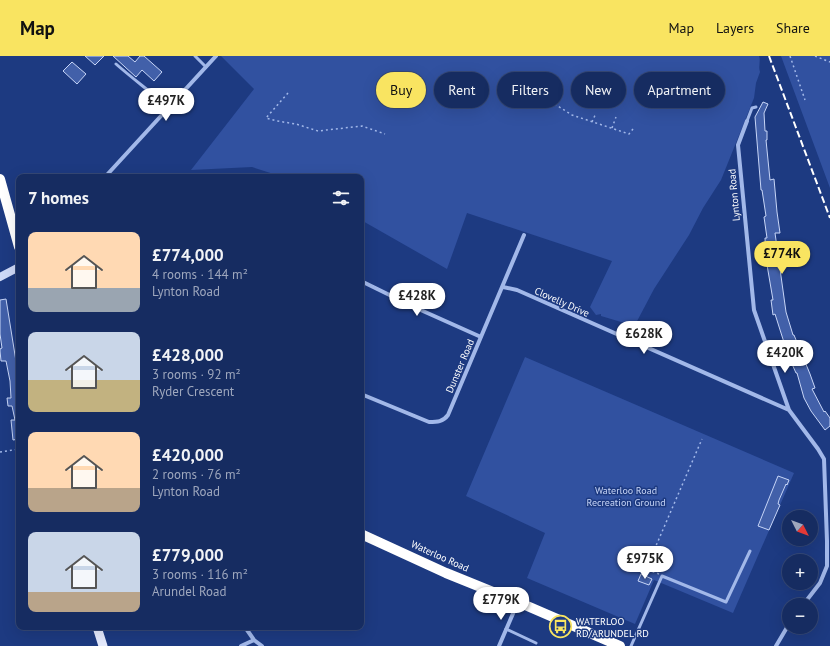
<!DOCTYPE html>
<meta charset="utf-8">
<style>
body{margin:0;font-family:"PT Sans",sans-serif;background:#23386a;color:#f1f3f6;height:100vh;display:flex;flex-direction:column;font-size:15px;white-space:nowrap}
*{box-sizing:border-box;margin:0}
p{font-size:13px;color:#9ea7bd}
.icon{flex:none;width:22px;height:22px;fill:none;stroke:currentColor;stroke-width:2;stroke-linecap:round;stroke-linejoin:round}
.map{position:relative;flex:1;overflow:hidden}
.details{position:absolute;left:16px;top:118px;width:348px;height:456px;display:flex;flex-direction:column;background:#162c61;border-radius:8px;box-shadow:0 4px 16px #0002,0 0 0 1px #354876}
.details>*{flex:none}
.guide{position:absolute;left:376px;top:16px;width:380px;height:36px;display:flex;gap:8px}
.needle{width:26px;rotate:132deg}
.tools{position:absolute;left:782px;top:454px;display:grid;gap:8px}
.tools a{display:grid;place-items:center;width:36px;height:36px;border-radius:50%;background:#162c61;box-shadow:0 4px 16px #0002,0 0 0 1px #354876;font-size:20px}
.price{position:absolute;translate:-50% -34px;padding:0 9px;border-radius:14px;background:#fff;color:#222;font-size:13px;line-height:26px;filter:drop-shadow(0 1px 2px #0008)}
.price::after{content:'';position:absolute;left:50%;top:24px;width:12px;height:9px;margin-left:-6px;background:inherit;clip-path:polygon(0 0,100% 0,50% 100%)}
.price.on{background:#f9e461;color:#111}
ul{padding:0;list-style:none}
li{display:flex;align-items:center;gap:12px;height:100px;padding:0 12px}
li span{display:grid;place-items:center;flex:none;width:112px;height:80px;border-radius:8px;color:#555}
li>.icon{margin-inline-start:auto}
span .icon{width:48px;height:48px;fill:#fffc;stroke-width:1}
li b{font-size:17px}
h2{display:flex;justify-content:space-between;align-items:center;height:48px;padding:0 12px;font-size:17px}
.pill{padding:0 14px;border-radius:18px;background:#162c61;box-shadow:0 4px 16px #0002,0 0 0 1px #354876;font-size:14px;line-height:36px}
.pill.on{background:#f9e461;color:#111}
header{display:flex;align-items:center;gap:24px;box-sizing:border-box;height:56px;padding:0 20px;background:#f9e461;color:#111}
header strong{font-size:19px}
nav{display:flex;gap:22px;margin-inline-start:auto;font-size:14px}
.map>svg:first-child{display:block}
.green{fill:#3151a0}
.building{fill:#4260a9;stroke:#c7d5f7}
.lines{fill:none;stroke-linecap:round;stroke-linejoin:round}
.path{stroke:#a2b8e9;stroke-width:1.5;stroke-dasharray:2 3;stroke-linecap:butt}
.lane{stroke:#a2b8e9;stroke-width:3}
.street{stroke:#a2b8e9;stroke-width:4}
.secondary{stroke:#ced9f7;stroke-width:8}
.primary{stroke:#e6ebfe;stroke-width:9}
.highway{stroke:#fff;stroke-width:10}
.rail{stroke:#fff;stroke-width:2;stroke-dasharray:7 3;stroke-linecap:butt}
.labels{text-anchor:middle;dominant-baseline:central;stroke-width:3;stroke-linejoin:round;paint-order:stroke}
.street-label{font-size:10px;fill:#fff;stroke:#1d3a81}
.park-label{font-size:10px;fill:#c7d5f7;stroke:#1d3a81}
.poi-label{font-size:10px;fill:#fff;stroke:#1d3a81;text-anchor:start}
</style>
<header>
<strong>Map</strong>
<nav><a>Map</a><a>Layers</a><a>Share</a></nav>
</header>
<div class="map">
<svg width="830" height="590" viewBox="0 0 830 590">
<rect width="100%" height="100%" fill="#1d3a81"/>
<path class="green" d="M221,0H759C761,5 758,10 760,16L756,27L754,42L721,124L703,152L689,179L654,233L635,269L627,271L628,268L601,260V258L596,259L590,251L612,205L467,157L447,213L361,164V121H283L252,111L191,114L254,33Z
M781,0H830V132Z
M525,301L794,417L733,557L654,524L635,568L527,522L545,477L466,440Z"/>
<path class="building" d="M85,0H104L95,9Z
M113,0H128L135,6L140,0H144L162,16L154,25L142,14L136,21Z
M72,6L86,18L77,28L63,15Z
M763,46L768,48L764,57L765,75H767V84H766L770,124L774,123L777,156L780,177H775L786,256L793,279H794L810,318L815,332L812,333L824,356L825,355L830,362V370L825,374L811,355L804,342L797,317H796L788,299L775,258L773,259L771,244H773L766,203L765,182H767L764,161L766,160L762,134H761L755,61Z
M6,243L19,324V383L13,384L11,364H15L12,350H8L7,342H11L10,325L6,305H1L0,295V293L2,292L0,278V244Z
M778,420L789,424L787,429L786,428L779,444L778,448L780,449L769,474L758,470Z
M641,518L652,523L649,529L638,525Z"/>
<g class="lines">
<path class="path" d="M790,0L805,44
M815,0L830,6
M510,28L526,30L572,59L629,78L633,73
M288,37L266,62L277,65L296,68L318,75L362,70L385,78
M592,66L596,57
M612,72L616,61
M0,396L19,393
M659,518L646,513L702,383"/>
<path class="lane" d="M195,0L206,11
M116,8C133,23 151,36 168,51
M747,65L752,52L756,51
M506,573L536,587
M631,590L662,520L726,546L750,495"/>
<path class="street" d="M747,65L738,89L754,254L789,354L818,393L824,403L827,485V510L820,527L803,549
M105,121L216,0
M361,225L414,251L481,281
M503,231L517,234L789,354
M361,338L429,366C437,366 443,366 448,359L524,179
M245,571L254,584L262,590
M241,590L254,584
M499,590L518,546
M776,590L789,568"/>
<path class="secondary" d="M0,221L19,211"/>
<path class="primary" d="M97,571L103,590"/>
<path class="highway" d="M0,123L19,191
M361,478L446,517L518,546L620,590"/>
<path class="rail" d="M769,0L830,162"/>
</g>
<defs>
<symbol id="bus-ring" viewBox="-11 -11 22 22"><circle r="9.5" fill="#1d3a81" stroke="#f9e461" stroke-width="1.5"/><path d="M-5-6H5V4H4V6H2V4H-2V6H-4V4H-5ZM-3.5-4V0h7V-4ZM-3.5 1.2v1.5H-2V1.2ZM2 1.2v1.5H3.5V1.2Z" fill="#f9e461"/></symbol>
</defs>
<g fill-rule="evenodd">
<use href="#bus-ring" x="548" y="558" width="25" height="25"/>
</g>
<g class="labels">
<g class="street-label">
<text transform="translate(734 139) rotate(-95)">Lynton Road</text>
<text transform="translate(562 246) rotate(24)">Clovelly Drive</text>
<text transform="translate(460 310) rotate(-67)">Dunster Road</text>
<text transform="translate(440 500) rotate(24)">Waterloo Road</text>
</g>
<g class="park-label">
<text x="626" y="434">Waterloo Road<tspan x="626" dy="12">Recreation Ground</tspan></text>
</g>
<g class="poi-label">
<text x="576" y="565">WATERLOO<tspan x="576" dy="12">RD/ARUNDEL RD</tspan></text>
</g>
</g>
</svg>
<div class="tools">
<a><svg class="needle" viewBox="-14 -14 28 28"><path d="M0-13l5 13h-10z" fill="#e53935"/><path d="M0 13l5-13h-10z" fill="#9ea7bd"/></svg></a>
<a>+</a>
<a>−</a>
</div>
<b class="price" style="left:166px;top:66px">£497K</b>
<b class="price on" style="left:782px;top:219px">£774K</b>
<b class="price" style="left:417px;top:261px">£428K</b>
<b class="price" style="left:644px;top:299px">£628K</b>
<b class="price" style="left:785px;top:318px">£420K</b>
<b class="price" style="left:645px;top:524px">£975K</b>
<b class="price" style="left:501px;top:565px">£779K</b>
<div class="guide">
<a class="pill on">Buy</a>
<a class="pill">Rent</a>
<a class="pill">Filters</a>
<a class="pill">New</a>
<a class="pill">Apartment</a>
</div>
<section class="details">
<h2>7 homes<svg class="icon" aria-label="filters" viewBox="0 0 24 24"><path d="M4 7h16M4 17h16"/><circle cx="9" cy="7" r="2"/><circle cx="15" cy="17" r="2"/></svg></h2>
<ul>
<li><span style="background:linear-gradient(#ffd9b3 70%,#9aa5b1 0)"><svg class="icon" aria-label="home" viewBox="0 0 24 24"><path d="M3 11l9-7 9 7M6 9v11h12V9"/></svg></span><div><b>£774,000</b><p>4 rooms · 144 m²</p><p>Lynton Road</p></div></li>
<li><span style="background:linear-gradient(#c9d6e8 60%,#c2b280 0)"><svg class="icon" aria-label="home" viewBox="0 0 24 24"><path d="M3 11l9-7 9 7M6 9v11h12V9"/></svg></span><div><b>£428,000</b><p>3 rooms · 92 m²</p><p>Ryder Crescent</p></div></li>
<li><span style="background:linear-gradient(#ffd9b3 70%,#b9a48a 0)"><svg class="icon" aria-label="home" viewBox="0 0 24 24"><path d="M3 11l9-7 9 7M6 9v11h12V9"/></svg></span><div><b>£420,000</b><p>2 rooms · 76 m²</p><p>Lynton Road</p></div></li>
<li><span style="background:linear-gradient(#c9d6e8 75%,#b9a48a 0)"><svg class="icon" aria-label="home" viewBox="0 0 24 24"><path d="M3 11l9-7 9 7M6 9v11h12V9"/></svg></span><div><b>£779,000</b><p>3 rooms · 116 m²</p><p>Arundel Road</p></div></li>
</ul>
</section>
</div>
